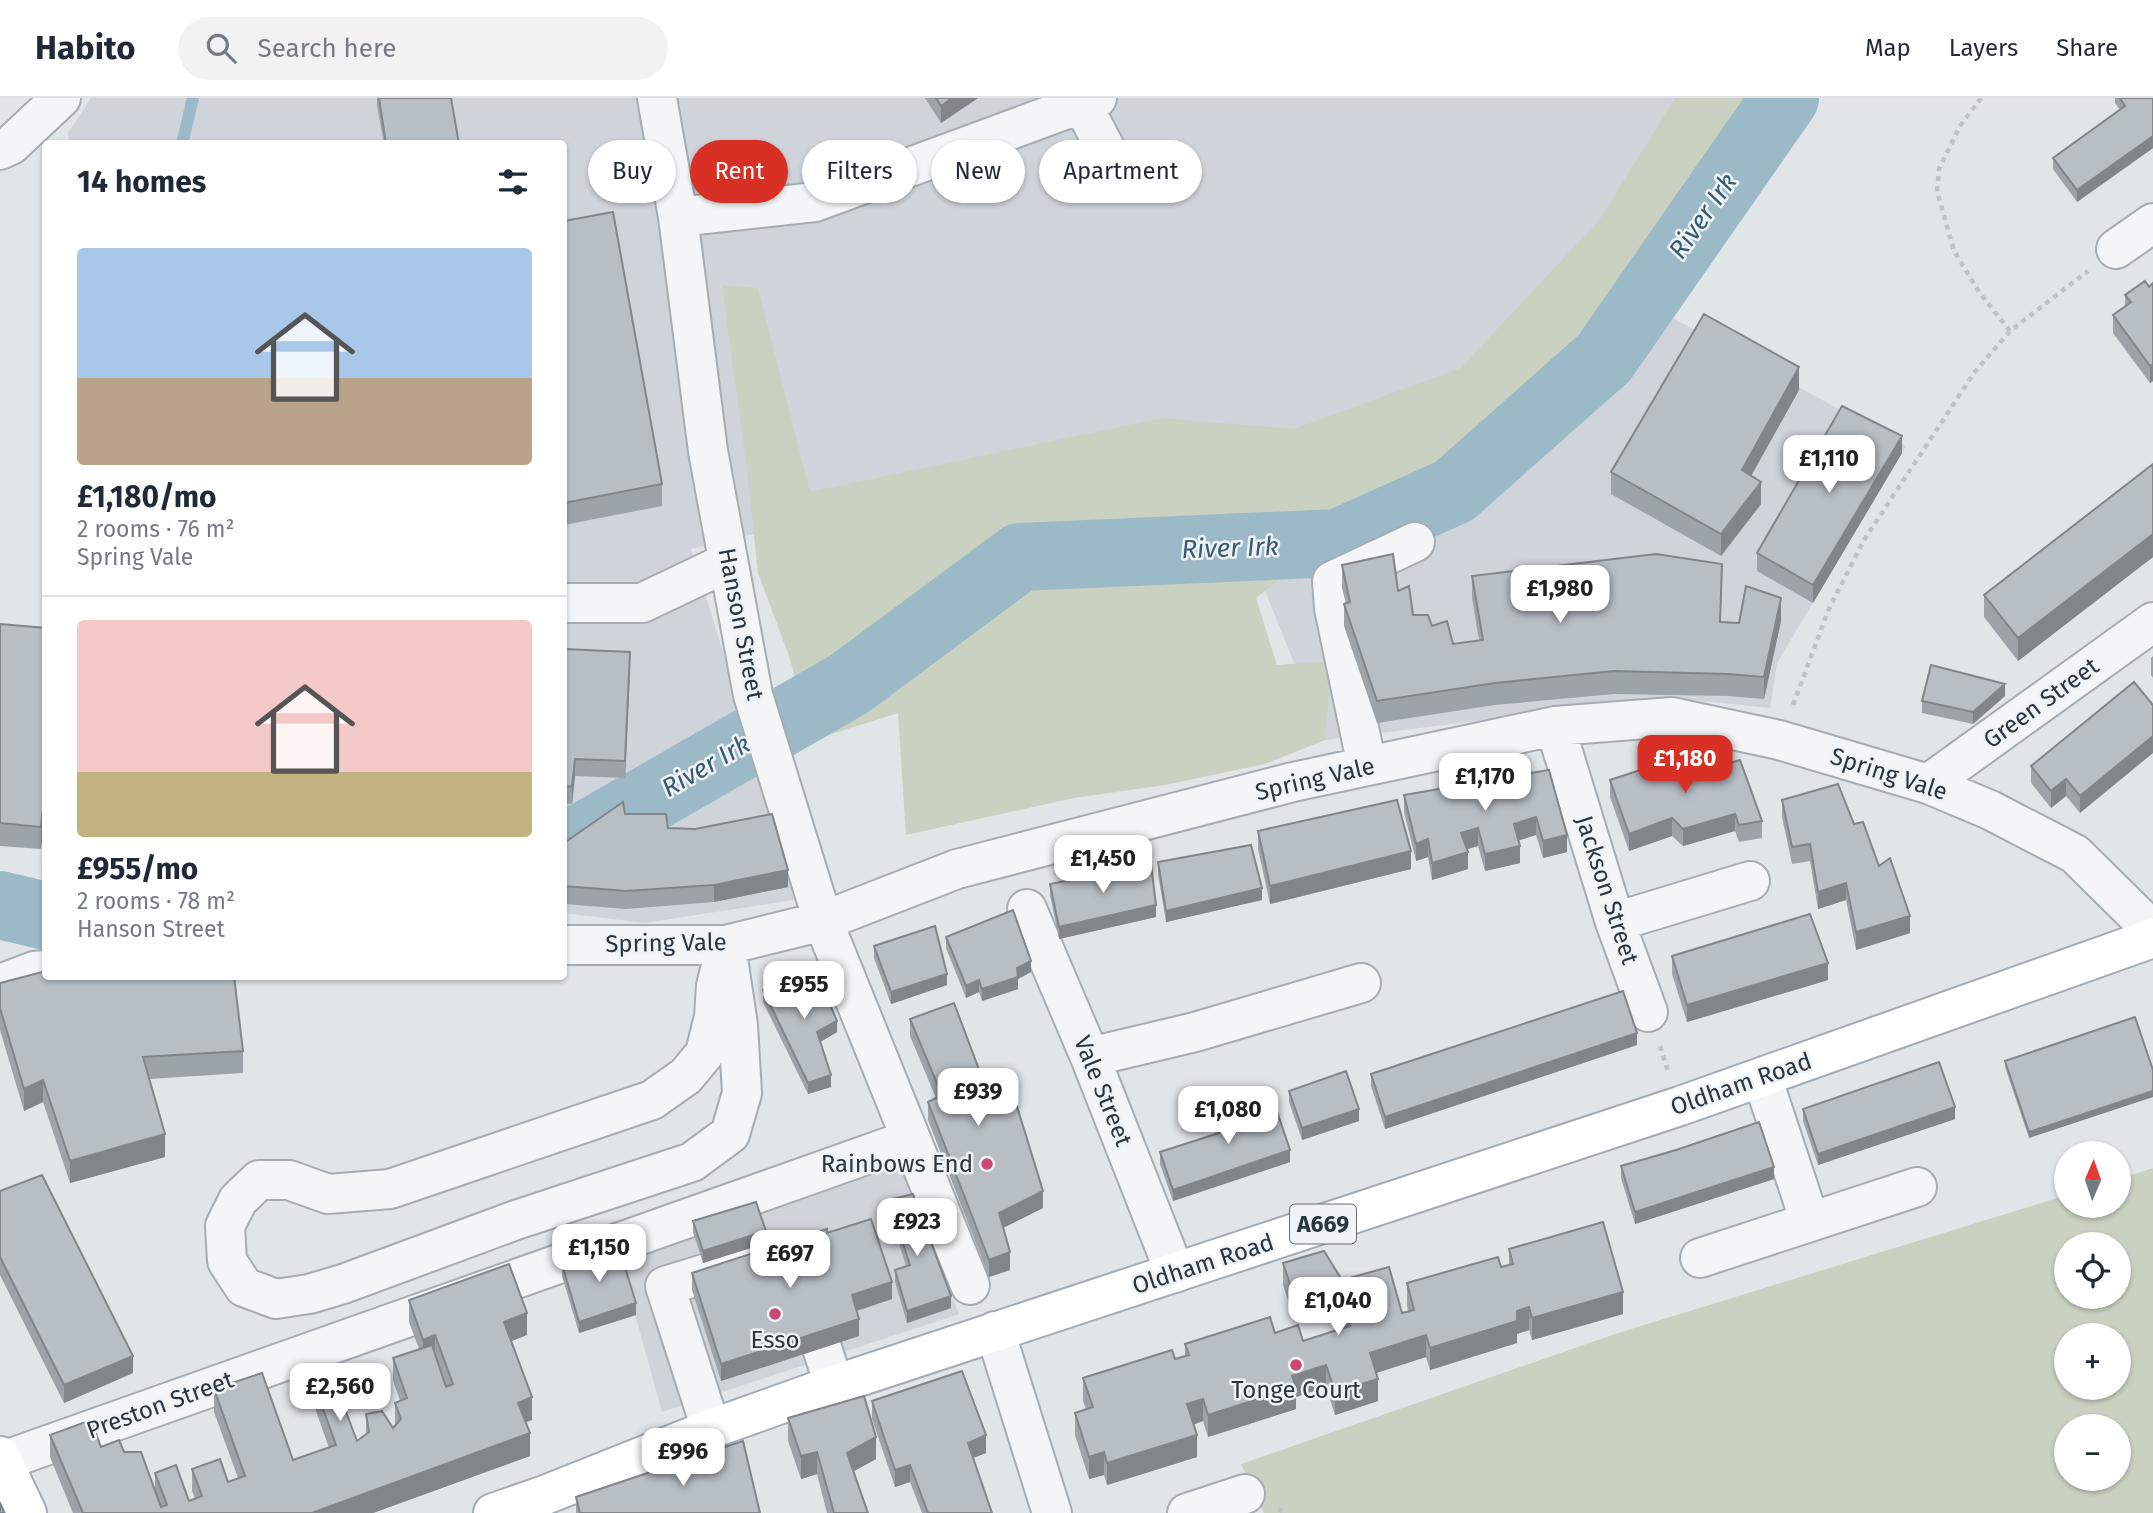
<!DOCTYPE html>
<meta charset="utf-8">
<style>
body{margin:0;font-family:"Fira Sans",sans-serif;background:#f2f2f3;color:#1f2937;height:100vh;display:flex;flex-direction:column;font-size:26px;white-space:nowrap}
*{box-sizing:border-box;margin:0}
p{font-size:23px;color:#747a83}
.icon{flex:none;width:38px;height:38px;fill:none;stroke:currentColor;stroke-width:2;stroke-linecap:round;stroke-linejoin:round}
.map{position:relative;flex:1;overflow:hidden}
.drawer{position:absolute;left:42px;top:42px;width:525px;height:840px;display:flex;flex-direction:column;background:#fff;border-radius:7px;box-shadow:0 2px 5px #0004}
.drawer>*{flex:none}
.banner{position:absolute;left:588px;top:42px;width:665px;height:63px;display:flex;gap:14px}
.needle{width:46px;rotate:2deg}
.tools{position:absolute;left:2054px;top:1043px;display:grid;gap:14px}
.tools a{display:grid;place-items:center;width:77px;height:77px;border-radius:50%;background:#fff;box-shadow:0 2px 5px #0004;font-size:35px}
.price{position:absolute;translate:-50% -60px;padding:0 16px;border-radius:14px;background:#fff;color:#222;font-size:23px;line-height:46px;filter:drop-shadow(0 2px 4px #0008)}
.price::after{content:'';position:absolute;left:50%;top:42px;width:21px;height:16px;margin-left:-10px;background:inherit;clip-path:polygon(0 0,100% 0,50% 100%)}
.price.selected{background:#d93025;color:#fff}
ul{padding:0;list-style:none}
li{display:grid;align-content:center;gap:14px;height:371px;padding:0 35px}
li+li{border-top:2px solid #e0e1e3}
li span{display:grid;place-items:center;height:217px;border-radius:7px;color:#555}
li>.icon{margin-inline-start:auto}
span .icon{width:126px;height:126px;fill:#fffc;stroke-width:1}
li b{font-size:30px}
h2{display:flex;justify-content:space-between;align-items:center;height:84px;padding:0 35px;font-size:30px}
.pill{padding:0 24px;border-radius:32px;background:#fff;box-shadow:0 2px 5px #0004;font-size:24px;line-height:63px}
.pill.selected{background:#d93025;color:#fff}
header{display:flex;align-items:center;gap:42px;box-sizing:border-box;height:98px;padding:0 35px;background:#fff;border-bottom:2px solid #e0e1e3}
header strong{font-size:33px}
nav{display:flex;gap:38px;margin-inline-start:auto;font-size:24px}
.search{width:490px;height:63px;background:#f2f2f3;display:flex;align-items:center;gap:18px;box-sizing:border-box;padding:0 24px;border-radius:38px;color:#747a83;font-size:26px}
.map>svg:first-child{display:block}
.built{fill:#ced4da}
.green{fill:#c9d2c1;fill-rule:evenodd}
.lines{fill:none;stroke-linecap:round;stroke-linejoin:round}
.stream{stroke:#9cb9c7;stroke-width:12}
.river{stroke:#9cb9c7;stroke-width:68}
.minor-casing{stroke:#a5adb2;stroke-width:42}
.major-casing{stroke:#a0abb4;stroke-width:42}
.path{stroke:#bec3c7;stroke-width:4.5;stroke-dasharray:5 5;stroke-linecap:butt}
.minor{stroke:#f3f5f7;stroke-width:38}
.major{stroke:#fff;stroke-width:38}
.wall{fill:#9da4a9}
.shaded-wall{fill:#80868a}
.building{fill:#b7bfc5;stroke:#80868a;stroke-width:2}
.poi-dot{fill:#c94973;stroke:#eff3f6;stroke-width:2.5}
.labels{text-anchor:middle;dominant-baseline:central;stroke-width:5;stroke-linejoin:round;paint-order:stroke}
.shield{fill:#eff3f6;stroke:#646e76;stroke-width:2}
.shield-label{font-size:23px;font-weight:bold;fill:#29353f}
.street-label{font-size:24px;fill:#29353f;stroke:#eff3f6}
.poi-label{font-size:24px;fill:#29353f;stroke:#eff3f6}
.water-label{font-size:26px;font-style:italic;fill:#355b72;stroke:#eff3f6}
</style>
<header>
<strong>Habito</strong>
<div class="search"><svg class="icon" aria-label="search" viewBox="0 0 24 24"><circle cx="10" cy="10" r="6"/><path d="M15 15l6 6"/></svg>Search here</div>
<nav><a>Map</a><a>Layers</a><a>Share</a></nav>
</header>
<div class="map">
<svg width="2153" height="1415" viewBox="0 0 2153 1415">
<rect width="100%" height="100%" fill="#e0e5e8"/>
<path class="built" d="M91,0H1735L1620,191L1906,348L1777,565L1770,610L1664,599L1325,642L1253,463L1206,328L691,451L800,801L645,825L564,815V46H69L68,35Z
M899,1066L959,1216L662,1314L618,1155Z"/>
<path class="green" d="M1675,0H1760L1667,141L1592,295L1475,395L1301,465L1256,500L1277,567L1332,563L1325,642L1265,666L1165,687L1074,700L906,737L898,615L813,642L789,558L758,475L748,380L722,187L758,190L810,394L1162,320L1294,331L1461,270L1600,121Z
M2153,1070V1415H1264L1241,1366L1618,1235L2067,1097V1108H2119V1081ZM2067,1146H2119V1199H2067ZM2067,1237H2119V1290H2067ZM2067,1328H2119V1381H2067Z"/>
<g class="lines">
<path class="stream" d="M182,46L193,0
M41,819L46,805"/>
<path class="river" d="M564,750L849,586L1020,459L1338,445L1454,393L1604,260L1785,0
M0,807L46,818"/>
<defs>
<path id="minor" d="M657,0L678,119L708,353L753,597L823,823L970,1187
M1082,6L1115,69
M0,52L11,47L61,0
M678,119L815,104L1097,0
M2116,151L2153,125
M564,505H642L728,464
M1555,628L1615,824L1648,914
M1367,668L1334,510L1332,483L1415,444
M1928,686L2153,524
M1027,811L1090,959L1175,1175
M1615,824L1750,783
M564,847H726L823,823L957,771L1293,684L1555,628L1672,619L1779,642L1928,686L1990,712L2075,756L2153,833
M726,847L738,927L742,995L730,1036L692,1064L516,1122L343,1186L309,1196L276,1201L244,1189L227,1163L225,1128L238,1102L259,1082H289L328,1096L390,1091L652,1002L686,978L705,955L714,919L716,888Z
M0,886L34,873L46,872
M1090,959L1195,934L1361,885
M1762,979L1810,1124
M1700,1160L1917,1089
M995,1233L1052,1415
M822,1250L834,1287
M711,1331L665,1188L740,1165
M0,1364L911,1041
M1187,1415L1245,1396"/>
<path id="major" d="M0,1358L27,1415
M493,1415L545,1397L711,1331L834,1287L1680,1008L2153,840"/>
</defs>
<use href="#minor" class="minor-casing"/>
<use href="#major" class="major-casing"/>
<path class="path" d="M1981,0L1960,28L1939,71L1937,93L1954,153L1979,194L2010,233
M1793,607L1828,513L1864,442L1974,275L2010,233L2088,173
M1660,948L1668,973
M1278,1411L1287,1415"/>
<use href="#minor" class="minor"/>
<use href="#major" class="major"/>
</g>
<path class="wall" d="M377,0H451L459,46H384L377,8Z
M925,0H978L941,25Z
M2115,0H2153V50L2077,104L2053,71V60L2120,12L2115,5Z
M564,123L662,386V408L564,427Z
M2153,185V283L2150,285L2113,235V217L2125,209V197L2149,189Z
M1799,292L1751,378L1761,406L1721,458L1611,396V374Z
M1902,355L1813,505L1757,473V455Z
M2153,366V459L2018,563L1984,519V497Z
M1342,467L1398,493L1413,517L1432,528L1453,546L1479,542L1472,500V478L1722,489L1720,524L1739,525L1781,523L1764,601L1728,598L1614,596L1495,607L1377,625L1344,528V506H1346L1342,490Z
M0,526L46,530V705L41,751L0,748Z
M564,551L630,571L625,680L575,678L572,706H564Z
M2153,558V580L2151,577V560Z
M2005,598L1973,626L1922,615V603Z
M2153,607L2080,715L2066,698L2051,710L2031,685V668Z
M1713,670L1762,723V740L1739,744L1735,733L1683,748L1672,738L1629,753L1610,699V682L1678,671Z
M1549,672L1567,754L1543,760L1536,737L1518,742L1520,765L1485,773L1478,748L1467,751L1468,771L1432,782L1428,759L1416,763L1404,714V697Z
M1782,702L1879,768L1910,835L1856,852L1846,802L1818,811L1810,763L1792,766L1782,719Z
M625,716L668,730L788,789L714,804L626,811L564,806V745Z
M1258,733L1411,771L1270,806L1258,751Z
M1158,764L1262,802L1166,824L1158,776Z
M1050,786L1156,819L1059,841L1050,797Z
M946,839L1031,874L1018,881V891L982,903L979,894L966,900L946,850Z
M874,848L947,887L891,906L874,860Z
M1672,858L1828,882L1687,924L1672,876Z
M0,885L243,953V975L149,981L165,1059L70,1085L43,1004L24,1013L0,932Z
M763,892L837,934L820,944L831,989L808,996L763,904Z
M2135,919L2029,1040L2005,969V963Z
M910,921L983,982L1043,1110L1003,1130L1010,1172L989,1179L928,1022V1004L936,1000L910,938Z
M1637,947L1385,1031L1371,988V976Z
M1289,993L1359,1023L1302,1042L1289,1004Z
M1255,995L1290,1064L1173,1103L1160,1066V1054L1215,1036L1214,1032V1020L1248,1025L1260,1021L1255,1006Z
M1803,1011L1955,1021L1818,1067L1803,1023Z
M1621,1068L1774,1081L1635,1126L1621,1080Z
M0,1093L133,1275L64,1305L0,1177Z
M889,1102L951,1210L907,1225L895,1184V1172L906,1168L889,1114Z
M693,1123L766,1145L703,1165L693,1134Z
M827,1135L892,1201L857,1213L859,1238L721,1283L692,1192V1175Z
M1509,1151L1623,1216L1532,1242L1529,1232L1517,1236V1245L1430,1272L1426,1259L1376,1275L1378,1303L1335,1317L1326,1289L1296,1299V1311L1208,1339L1203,1323L1193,1327L1197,1359L1107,1387L1104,1377L1089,1381L1075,1337V1315L1086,1311L1083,1303V1280L1185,1258V1246L1275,1235L1303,1243L1344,1230L1335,1204L1293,1217L1283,1187V1165L1342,1182L1402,1215L1408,1213L1407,1208V1185L1509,1167Z
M562,1166L636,1217L579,1235L562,1178Z
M409,1202L527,1237L511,1243L532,1322L525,1324L530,1358L373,1415H73L50,1359V1337L124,1354L155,1393V1375L189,1403L195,1400L192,1393V1371L228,1384L238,1380L214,1314V1291L293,1362L329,1350L316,1313V1291L357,1343L366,1336V1316L393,1330L395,1328V1305L400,1303L393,1282V1260L419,1251L409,1224Z
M872,1303L986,1355L973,1360L992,1415H922L910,1384L895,1389L872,1321Z
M788,1320L876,1361L854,1373L868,1415H827L817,1376L801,1381L788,1343Z
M576,1399L760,1415H576Z"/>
<path class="shaded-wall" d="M952,0H978L941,25V8Z
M2153,38V50L2077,104V92Z
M2153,266V283L2150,285V268Z
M1799,269V292L1742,394V372Z
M1902,338V355L1813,505V487Z
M1761,384V406L1721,458V436Z
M2153,436V459L2018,563V540Z
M1781,500V523L1764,601V579Z
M630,554V571L625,680V663Z
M2005,586V598L1973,626V614Z
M2153,638V655L2080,715V698Z
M575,661V678L572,706V688Z
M2066,681V698L2051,710V693Z
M46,683V705L41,751V729Z
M1735,716V733L1683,748V731Z
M1536,719V737L1514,744V726Z
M1672,720V738L1629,753V736Z
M1478,730V748L1461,753V735Z
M1567,737V754L1543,760V743Z
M1428,741V759L1416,763V746Z
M1520,748V765L1485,773V756Z
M1411,753V771L1270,806V788Z
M1468,754V771L1432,782V765Z
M788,772V789L714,804V787Z
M1846,785V802L1818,811V794Z
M1262,790V802L1166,824V813Z
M1156,807V819L1059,841V829Z
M1910,818V835L1856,852V834Z
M1031,863V874L1018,881V891L982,903V891L1017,870Z
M1828,865V882L1687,924V907Z
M947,876V887L891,906V894Z
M979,882V894L966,900V888Z
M837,923V934L817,946V934Z
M1637,935V947L1385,1031V1019Z
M831,977V989L808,996V985Z
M43,982V1004L24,1013V991Z
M2153,993V999L2029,1040V1034Z
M1955,1009V1021L1818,1067V1056Z
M1359,1011V1023L1302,1042V1030Z
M165,1036V1059L70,1085V1063Z
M1290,1052V1064L1173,1103V1092Z
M1774,1069V1081L1635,1126V1114Z
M1043,1093V1110L999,1132V1115Z
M766,1133V1145L703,1165V1153Z
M1010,1154V1172L989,1179V1162Z
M1335,1182V1204L1293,1217V1195Z
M892,1184V1201L852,1214V1197Z
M1623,1194V1216L1532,1242V1220Z
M951,1198V1210L907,1225V1213Z
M636,1205V1217L579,1235V1224Z
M1529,1209V1232L1517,1236V1245L1430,1272V1250L1517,1213Z
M527,1215V1237L504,1246V1224Z
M859,1221V1238L721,1283V1266Z
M435,1237V1260L423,1264V1242Z
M1426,1237V1259L1370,1277V1255Z
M133,1258V1275L64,1305V1287Z
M1326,1267V1289L1296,1299V1311L1208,1339V1317L1292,1278Z
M1378,1281V1303L1335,1317V1294Z
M532,1299V1322L518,1327V1305Z
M1203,1301V1323L1187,1329V1306Z
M530,1335V1358L373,1415H312Z
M986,1337V1355L968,1362V1345Z
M1197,1337V1359L1107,1387V1365Z
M876,1339V1361L847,1377V1355Z
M817,1354V1376L801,1381V1358Z
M1104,1354V1377L1089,1381V1359Z
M910,1367V1384L895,1389V1372Z"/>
<path class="building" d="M379,0H451L459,46H386Z
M936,0H952L941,8Z
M2120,0H2153V38L2077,92L2053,60L2125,8Z
M613,114L662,386L564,405V123Z
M2145,183L2149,189L2153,185V266L2150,268L2113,217L2131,204L2125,197Z
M1704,216L1799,269L1742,372L1761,384L1721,436L1611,374Z
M1842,308L1902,338L1813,487L1757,455Z
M2153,366V436L2018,540L1984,497Z
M1393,456L1398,493L1409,488L1413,517H1428L1432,528L1447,523L1453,546L1483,542L1472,478L1656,456L1722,466L1720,524L1739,525L1746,488L1781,500L1764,579L1728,576L1614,573L1495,585L1377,603L1344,506L1350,504L1342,467Z
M0,526L46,530V683L41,729L0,725Z
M564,551L630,554L625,663L575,661L572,688L564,689Z
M1931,567L2005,586L1973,614L1922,603Z
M2134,584L2153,607V638L2080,698L2066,681L2051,693L2031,668Z
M1674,661L1678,671L1706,661L1713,670L1740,662L1762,723L1739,727L1735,716L1683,731L1672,720L1629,736L1610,682Z
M1549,672L1567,737L1543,743L1536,719L1514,726L1520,748L1485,756L1478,730L1461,735L1468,754L1432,765L1428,741L1416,746L1404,697Z
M1838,686L1854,726L1863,724L1879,768L1890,760L1910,818L1856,834L1846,785L1818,794L1810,746L1792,749L1782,702Z
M1397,702L1411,753L1270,788L1258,733Z
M623,704L625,716H666L668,730L695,731L772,716L788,772L714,787L626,793L564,788V745Z
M1251,747L1262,790L1166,813L1158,764Z
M1151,766L1156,807L1059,829L1050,786Z
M1013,812L1031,863L1017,870L1018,879L982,891L979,882L966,888L946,839Z
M1810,816L1828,865L1687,907L1672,858Z
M935,828L947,876L891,894L874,848Z
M46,873V878H234L243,953L143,959L165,1036L70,1063L43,982L24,991L0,910V885Z
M816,874L837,923L817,934L831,977L808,985L763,892Z
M1623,893L1637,935L1385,1019L1371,976Z
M954,905L983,982L1007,976L1043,1093L999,1115L1010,1154L989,1162L928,1004L942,997L910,921Z
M2135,919L2153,972V993L2029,1034L2005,963Z
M1939,964L1955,1009L1818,1056L1803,1011Z
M1346,973L1359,1011L1302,1030L1289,993Z
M1269,990L1290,1052L1173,1092L1160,1054L1219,1035L1214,1020L1243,1010L1248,1025L1263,1020L1255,995Z
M1759,1024L1774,1069L1635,1114L1621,1068L1676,1052Z
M42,1077L133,1258L64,1287L0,1159V1093Z
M913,1096L951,1198L907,1213L895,1172L910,1167L889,1102Z
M756,1104L766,1133L703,1153L693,1123Z
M871,1121L892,1184L852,1197L859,1221L721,1266L692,1175L827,1131V1135Z
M1603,1124L1623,1194L1532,1220L1529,1209L1517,1213V1223L1430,1250L1426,1237L1370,1255L1378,1281L1335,1294L1326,1267L1292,1278L1296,1289L1208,1317L1203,1301L1187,1306L1197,1337L1107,1365L1104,1354L1089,1359L1075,1315L1093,1309L1083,1280L1172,1252L1175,1261L1189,1257L1185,1246L1270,1219L1275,1235L1298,1227L1303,1243L1350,1228L1335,1182L1293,1195L1283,1165L1324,1153L1342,1182L1389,1169L1402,1215L1414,1212L1407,1185L1498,1159L1501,1169L1513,1166L1509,1151Z
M618,1147L636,1205L579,1224L562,1166Z
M509,1166L527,1215L504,1224L532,1299L518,1305L530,1335L312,1415H83L50,1337L91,1322L101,1349L119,1342L124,1354H141L161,1409L167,1407L155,1375L176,1367L189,1403L202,1398L192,1371L220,1361L228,1384L245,1378L214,1291L262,1275L293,1362L336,1347L316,1291L335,1285L357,1343L369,1334L366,1316L382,1313L393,1330L401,1321L395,1305L407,1300L393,1260L432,1247L446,1289L453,1286L435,1237L423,1242L409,1202Z
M962,1273L986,1337L968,1345L992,1415H928L910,1367L895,1372L872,1303Z
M864,1298L876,1339L847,1355L868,1415H834L817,1354L801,1358L788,1320Z
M743,1343L760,1415H580L576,1399Z
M0,1405L4,1415H0Z"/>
<g class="poi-dot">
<circle cx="987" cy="1066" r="7"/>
<circle cx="775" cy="1216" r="7"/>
<circle cx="1296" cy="1267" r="7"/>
</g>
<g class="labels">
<rect class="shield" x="1290" y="1106.5" width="66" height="39" rx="5"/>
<g class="shield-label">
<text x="1323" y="1126">A669</text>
</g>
<g class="street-label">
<text transform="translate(741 526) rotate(79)">Hanson Street</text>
<text transform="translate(2041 605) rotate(-36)">Green Street</text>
<text transform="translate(1889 676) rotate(18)">Spring Vale</text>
<text transform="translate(1315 681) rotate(-13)">Spring Vale</text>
<text transform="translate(1607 792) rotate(72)">Jackson Street</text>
<text transform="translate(666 845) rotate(-1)">Spring Vale</text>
<text transform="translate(1741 986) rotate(-19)">Oldham Road</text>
<text transform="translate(1103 993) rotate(68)">Vale Street</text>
<text transform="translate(1203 1166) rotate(-18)">Oldham Road</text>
<text transform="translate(160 1307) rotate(-20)">Preston Street</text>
</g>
<g class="poi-label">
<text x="973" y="1066" text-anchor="end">Rainbows End</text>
<text x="775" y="1242">Esso</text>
<text x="1296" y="1292">Tonge Court</text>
</g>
<g class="water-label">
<text transform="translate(1703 118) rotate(-55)">River Irk</text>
<text transform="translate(1230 450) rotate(-2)">River Irk</text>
<text transform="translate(706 668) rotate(-30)">River Irk</text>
</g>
</g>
</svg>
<div class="tools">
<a><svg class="needle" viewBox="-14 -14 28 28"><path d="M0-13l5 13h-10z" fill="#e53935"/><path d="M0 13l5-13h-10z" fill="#747a83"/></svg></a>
<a><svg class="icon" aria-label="locate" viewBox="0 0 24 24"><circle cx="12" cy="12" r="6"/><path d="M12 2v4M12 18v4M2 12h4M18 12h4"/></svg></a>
<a>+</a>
<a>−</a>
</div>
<b class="price" style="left:1829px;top:397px">£1,110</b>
<b class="price" style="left:1560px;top:527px">£1,980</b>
<b class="price selected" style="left:1685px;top:697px">£1,180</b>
<b class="price" style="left:1485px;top:715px">£1,170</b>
<b class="price" style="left:1103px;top:797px">£1,450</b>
<b class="price" style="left:804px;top:923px">£955</b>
<b class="price" style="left:978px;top:1030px">£939</b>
<b class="price" style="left:1228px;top:1048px">£1,080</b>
<b class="price" style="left:917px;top:1160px">£923</b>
<b class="price" style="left:599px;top:1186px">£1,150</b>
<b class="price" style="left:790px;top:1192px">£697</b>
<b class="price" style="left:1338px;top:1239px">£1,040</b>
<b class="price" style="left:340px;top:1325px">£2,560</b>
<b class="price" style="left:683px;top:1390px">£996</b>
<div class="banner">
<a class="pill">Buy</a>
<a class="pill selected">Rent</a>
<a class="pill">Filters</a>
<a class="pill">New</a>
<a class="pill">Apartment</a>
</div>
<section class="drawer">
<h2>14 homes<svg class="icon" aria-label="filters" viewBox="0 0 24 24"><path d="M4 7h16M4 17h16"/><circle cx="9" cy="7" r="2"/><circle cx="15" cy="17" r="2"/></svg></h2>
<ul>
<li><span style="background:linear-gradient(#a9c7e8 60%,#b9a48a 0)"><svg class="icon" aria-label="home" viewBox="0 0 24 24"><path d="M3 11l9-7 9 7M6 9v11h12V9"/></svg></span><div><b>£1,180/mo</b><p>2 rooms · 76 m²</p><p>Spring Vale</p></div></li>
<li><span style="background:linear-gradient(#f6c9c9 70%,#c2b280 0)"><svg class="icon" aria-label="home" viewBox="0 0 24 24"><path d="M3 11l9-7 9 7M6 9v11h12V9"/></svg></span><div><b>£955/mo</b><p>2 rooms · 78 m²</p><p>Hanson Street</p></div></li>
</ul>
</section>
</div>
